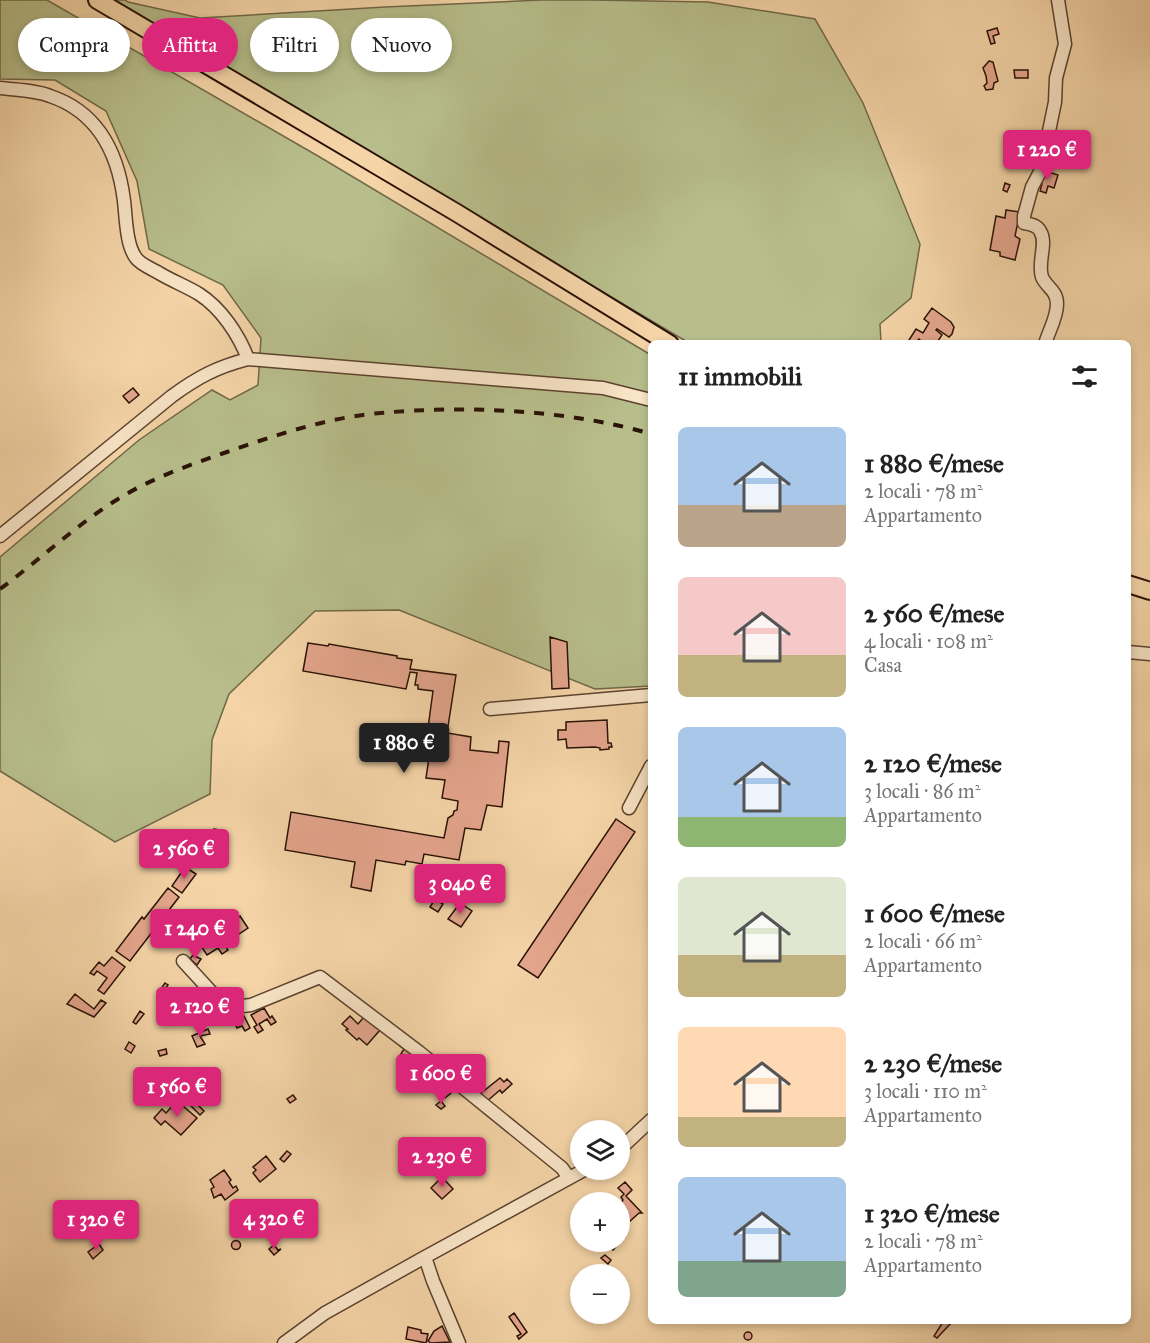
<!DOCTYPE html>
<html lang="it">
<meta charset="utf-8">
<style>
body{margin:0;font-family:"IM FELL Great Primer",serif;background:#f2f2f2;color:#222;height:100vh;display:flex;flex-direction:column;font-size:22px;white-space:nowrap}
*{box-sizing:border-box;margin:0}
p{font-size:20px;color:#767676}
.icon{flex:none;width:33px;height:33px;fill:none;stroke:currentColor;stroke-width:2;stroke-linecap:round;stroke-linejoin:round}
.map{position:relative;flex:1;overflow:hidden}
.drawer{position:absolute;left:648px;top:340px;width:483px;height:984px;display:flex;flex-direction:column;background:#fff;border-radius:9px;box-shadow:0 3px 9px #0003}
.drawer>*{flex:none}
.hud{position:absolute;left:18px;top:18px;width:540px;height:54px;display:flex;gap:12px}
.buttons{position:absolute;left:570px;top:1120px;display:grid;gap:12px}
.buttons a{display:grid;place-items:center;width:60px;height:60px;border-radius:50%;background:#fff;box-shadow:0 3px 9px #0003;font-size:30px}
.price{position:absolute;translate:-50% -51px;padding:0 14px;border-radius:6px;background:#db2777;color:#fff;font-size:20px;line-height:39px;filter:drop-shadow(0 2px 3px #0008)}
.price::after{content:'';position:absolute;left:50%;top:36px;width:18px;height:14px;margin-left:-9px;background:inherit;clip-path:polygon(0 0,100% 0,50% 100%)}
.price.selected{background:#222;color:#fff}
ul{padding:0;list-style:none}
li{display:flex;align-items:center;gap:18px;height:150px;padding:0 30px}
li span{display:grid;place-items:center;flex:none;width:168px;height:120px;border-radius:9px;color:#555}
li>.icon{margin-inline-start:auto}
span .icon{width:72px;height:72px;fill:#fffc;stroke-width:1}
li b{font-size:26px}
h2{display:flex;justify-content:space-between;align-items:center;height:72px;padding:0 30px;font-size:26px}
.chip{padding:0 21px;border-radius:27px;background:#fff;box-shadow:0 3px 9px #0003;font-size:21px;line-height:54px}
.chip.selected{background:#db2777;color:#fff}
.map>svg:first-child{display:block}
.green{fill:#b7be8b;stroke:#706848;stroke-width:1.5}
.building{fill:#e5a68e;stroke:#291105;stroke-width:1.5}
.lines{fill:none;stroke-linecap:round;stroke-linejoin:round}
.minor-casing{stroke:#5c422e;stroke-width:15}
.major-casing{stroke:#291105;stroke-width:20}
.minor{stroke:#f8e4c6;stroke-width:12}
.major{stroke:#f5d5a8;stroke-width:16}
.rail{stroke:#291105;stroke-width:4;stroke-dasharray:10 10;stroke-linecap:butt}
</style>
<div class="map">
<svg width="1150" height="1343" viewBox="0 0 1150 1343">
<rect width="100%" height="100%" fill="#f5d5a8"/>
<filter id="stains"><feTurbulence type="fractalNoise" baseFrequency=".00333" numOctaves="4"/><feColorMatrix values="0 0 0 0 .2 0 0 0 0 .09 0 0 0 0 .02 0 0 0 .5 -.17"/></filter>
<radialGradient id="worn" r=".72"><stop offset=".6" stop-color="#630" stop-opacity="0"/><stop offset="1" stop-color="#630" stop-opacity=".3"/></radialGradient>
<path class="green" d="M0,0H47L318,156L651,355V686L595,689L399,610L315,611L229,694L212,740L210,794L115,842L0,771V557L139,440L212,390L230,400L258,385L261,338L223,285L149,249L137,181L106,111L55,80L0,79Z
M114,0H125L128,2L200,18L385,7L541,0H592L708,2L815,19L863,103L920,244L911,298L880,324L881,343H689L253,85Z"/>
<path class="building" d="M997,28L999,34L993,36L995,43L991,44L987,31Z
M989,61L993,62L998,81L994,83L993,89L986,90L984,86L987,83L986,76L983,68Z
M1014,70H1028V78H1015Z
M1042,170L1058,175L1054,188L1048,186L1046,193L1040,191L1042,184L1038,182Z
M1005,183L1010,185L1007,192L1003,190Z
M1006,210L1020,212L1015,236L1020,239L1015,260L1000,256V252L990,250L996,216L1005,218Z
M932,308L951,322L954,327L952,334L949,337L937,329L936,330L942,335L936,344H924L919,339L914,344L909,340L916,329L923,333L929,323L924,319Z
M133,388L139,395L129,403L123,396Z
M550,637L567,642L569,688L552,689Z
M308,643L328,646L329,644L397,656V658L412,660L410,669L456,675L447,733L471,737L470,750L498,753L499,741L509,742L502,807L487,805L481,830L465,828L459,860L424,854L422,864L406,861L405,865L376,860L371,891L351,887L355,862L285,850L291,812L444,838L448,818L453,815L454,811L457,810L458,801L442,798L445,780L426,778L431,744L426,743L433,691L418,689V685H415L417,673L410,672L406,689L303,671Z
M607,720L608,743H611L612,747H609V749L600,750V748L595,747L567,748L566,739L558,740V730H566V722Z
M616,819L635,832L538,978L518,965Z
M214,829L226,831L225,839L214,837Z
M185,867L196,874L182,893L172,886Z
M168,888L179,897L130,961L116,951L142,917L144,919Z
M435,899L443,904L438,912L430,907Z
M460,903L472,911L461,927L448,919Z
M240,916L248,928L224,944L228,950L222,954L218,948L207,955L199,943Z
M193,955L201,959L197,965L190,959Z
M112,957L125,967L104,994L98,990L107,978L97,971L94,975L90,973L99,962L104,966Z
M165,983L168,985L161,994L158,993Z
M75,994L94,1009L101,1000L106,1003L94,1017L67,1004Z
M264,1008L270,1018L272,1016L276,1022L271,1025L267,1019L259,1024L263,1030L258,1033L254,1027L257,1025L251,1015Z
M140,1011L144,1014L136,1024L133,1022Z
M244,1016L250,1028L245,1031L242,1026L237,1028L234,1021Z
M350,1016L358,1024L364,1017L380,1030L367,1045L359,1038L357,1040L346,1030L348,1029L342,1024Z
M208,1029L210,1034L200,1036L205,1044L197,1047L192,1036Z
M129,1042L135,1046L131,1053L125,1049Z
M402,1045L412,1053L403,1064L398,1059L404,1049L400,1046Z
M166,1049L167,1054L160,1056L158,1051Z
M500,1078L504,1082L507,1079L512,1084L502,1093L500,1090L486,1102L480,1094Z
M448,1082L456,1089L445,1098L443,1095L439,1097L436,1092Z
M293,1095L296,1099L290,1103L287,1099Z
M193,1100L204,1111L200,1115L189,1104Z
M177,1101L197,1118L181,1135L165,1121L161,1125L154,1118L162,1109L166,1113Z
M441,1101L445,1106L441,1109L436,1105Z
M287,1151L291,1154L284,1162L280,1159Z
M266,1156L276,1169L260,1182L253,1173L256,1170L253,1167Z
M224,1170L231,1180L229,1182L233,1188L236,1186L238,1190L225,1200L221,1194L214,1198L211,1189L214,1187L210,1180Z
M442,1177L453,1189L442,1199L431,1188Z
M625,1182L632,1190L626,1196L642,1213H639L628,1223L623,1216L620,1219V1204L623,1200L621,1197L624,1194L618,1188Z
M620,1232L625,1237L613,1250L601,1242H620Z
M231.5 1245a4.5 4.5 0 1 1 9 0a4.5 4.5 0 1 1-9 0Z
M99,1244L103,1250L93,1259L88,1252Z
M274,1245L278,1250L281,1249L274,1255L269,1249Z
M605,1255L611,1260L608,1264L601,1258Z
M514,1313L527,1332L519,1339L517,1336L521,1334L509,1317Z
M943,1322H952L937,1338L934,1336Z
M442,1326L450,1342L431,1343L428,1341L434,1331Z
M408,1327L421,1330V1333L428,1334L426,1343L406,1339Z
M744 1336a4 4 0 1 1 8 0a4 4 0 1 1-8 0Z"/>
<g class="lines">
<defs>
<path id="minor" d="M0,88C16,90 35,90 50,96C98,112 118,152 124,201C126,217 126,245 136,258C140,264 152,269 159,273C172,281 186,286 199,294C221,308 239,335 248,359
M1045,344C1049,330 1057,318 1057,304C1057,290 1046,287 1042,277C1037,262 1048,243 1040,231C1037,225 1030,224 1024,223V216L1032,187L1041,170L1055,102L1056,78L1065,44L1058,0
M0,536L172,396C198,377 217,367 248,359L603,388L651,400
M1128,652L1150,654
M490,709L651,695
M629,808L651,766
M183,961L226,1008L251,1005L320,977L419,1052L562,1168L569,1178
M620,1149L651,1120
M284,1343L325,1313L425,1257
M459,1343L433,1281L425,1257L584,1170"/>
<path id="major" d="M97,0L457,213L670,344
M1128,584L1150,591"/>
</defs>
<use href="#minor" class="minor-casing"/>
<use href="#major" class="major-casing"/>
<use href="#minor" class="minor"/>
<use href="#major" class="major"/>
<path class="rail" d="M0,589C41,559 79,522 123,496C155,477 192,464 227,452C276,435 329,417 381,413C465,405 571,410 651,434"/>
</g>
<rect width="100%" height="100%" filter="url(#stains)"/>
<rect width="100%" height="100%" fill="url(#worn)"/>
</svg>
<div class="buttons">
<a><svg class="icon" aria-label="layers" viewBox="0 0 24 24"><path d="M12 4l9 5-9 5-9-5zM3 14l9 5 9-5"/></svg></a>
<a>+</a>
<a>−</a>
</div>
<b class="price" style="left:1047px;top:181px">1 220 €</b>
<b class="price selected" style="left:404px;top:774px">1 880 €</b>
<b class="price" style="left:184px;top:880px">2 560 €</b>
<b class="price" style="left:460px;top:915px">3 040 €</b>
<b class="price" style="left:195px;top:960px">1 240 €</b>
<b class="price" style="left:200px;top:1038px">2 120 €</b>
<b class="price" style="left:441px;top:1105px">1 600 €</b>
<b class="price" style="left:177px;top:1118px">1 560 €</b>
<b class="price" style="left:442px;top:1188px">2 230 €</b>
<b class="price" style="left:274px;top:1250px">4 320 €</b>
<b class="price" style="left:96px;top:1251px">1 320 €</b>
<div class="hud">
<a class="chip">Compra</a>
<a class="chip selected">Affitta</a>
<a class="chip">Filtri</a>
<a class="chip">Nuovo</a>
</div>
<section class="drawer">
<h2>11 immobili<svg class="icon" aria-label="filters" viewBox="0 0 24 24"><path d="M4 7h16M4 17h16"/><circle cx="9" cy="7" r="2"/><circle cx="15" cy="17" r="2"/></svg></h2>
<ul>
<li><span style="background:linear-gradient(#a9c7e8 65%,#b9a48a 0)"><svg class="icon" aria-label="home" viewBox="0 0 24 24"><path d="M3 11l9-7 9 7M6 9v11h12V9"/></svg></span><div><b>1 880 €/mese</b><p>2 locali · 78 m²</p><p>Appartamento</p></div></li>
<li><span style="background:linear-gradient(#f6c9c9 65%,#c2b280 0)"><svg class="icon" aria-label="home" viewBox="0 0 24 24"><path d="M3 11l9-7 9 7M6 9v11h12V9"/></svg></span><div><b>2 560 €/mese</b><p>4 locali · 108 m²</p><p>Casa</p></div></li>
<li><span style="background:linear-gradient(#a9c7e8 75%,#8fb573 0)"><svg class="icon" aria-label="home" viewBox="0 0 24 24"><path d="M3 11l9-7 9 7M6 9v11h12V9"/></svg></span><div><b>2 120 €/mese</b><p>3 locali · 86 m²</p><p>Appartamento</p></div></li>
<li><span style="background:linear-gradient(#dfe7d0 65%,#c2b280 0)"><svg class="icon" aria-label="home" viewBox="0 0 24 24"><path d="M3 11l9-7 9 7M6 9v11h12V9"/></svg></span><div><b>1 600 €/mese</b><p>2 locali · 66 m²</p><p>Appartamento</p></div></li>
<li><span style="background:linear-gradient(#ffd9b3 75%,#c2b280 0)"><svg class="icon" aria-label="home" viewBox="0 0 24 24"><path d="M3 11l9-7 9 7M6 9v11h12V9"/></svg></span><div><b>2 230 €/mese</b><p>3 locali · 110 m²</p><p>Appartamento</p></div></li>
<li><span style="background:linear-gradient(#a9c7e8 70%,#7fa58c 0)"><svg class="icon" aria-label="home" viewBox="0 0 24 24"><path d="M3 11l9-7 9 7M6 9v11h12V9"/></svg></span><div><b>1 320 €/mese</b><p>2 locali · 78 m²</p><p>Appartamento</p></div></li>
</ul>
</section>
</div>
